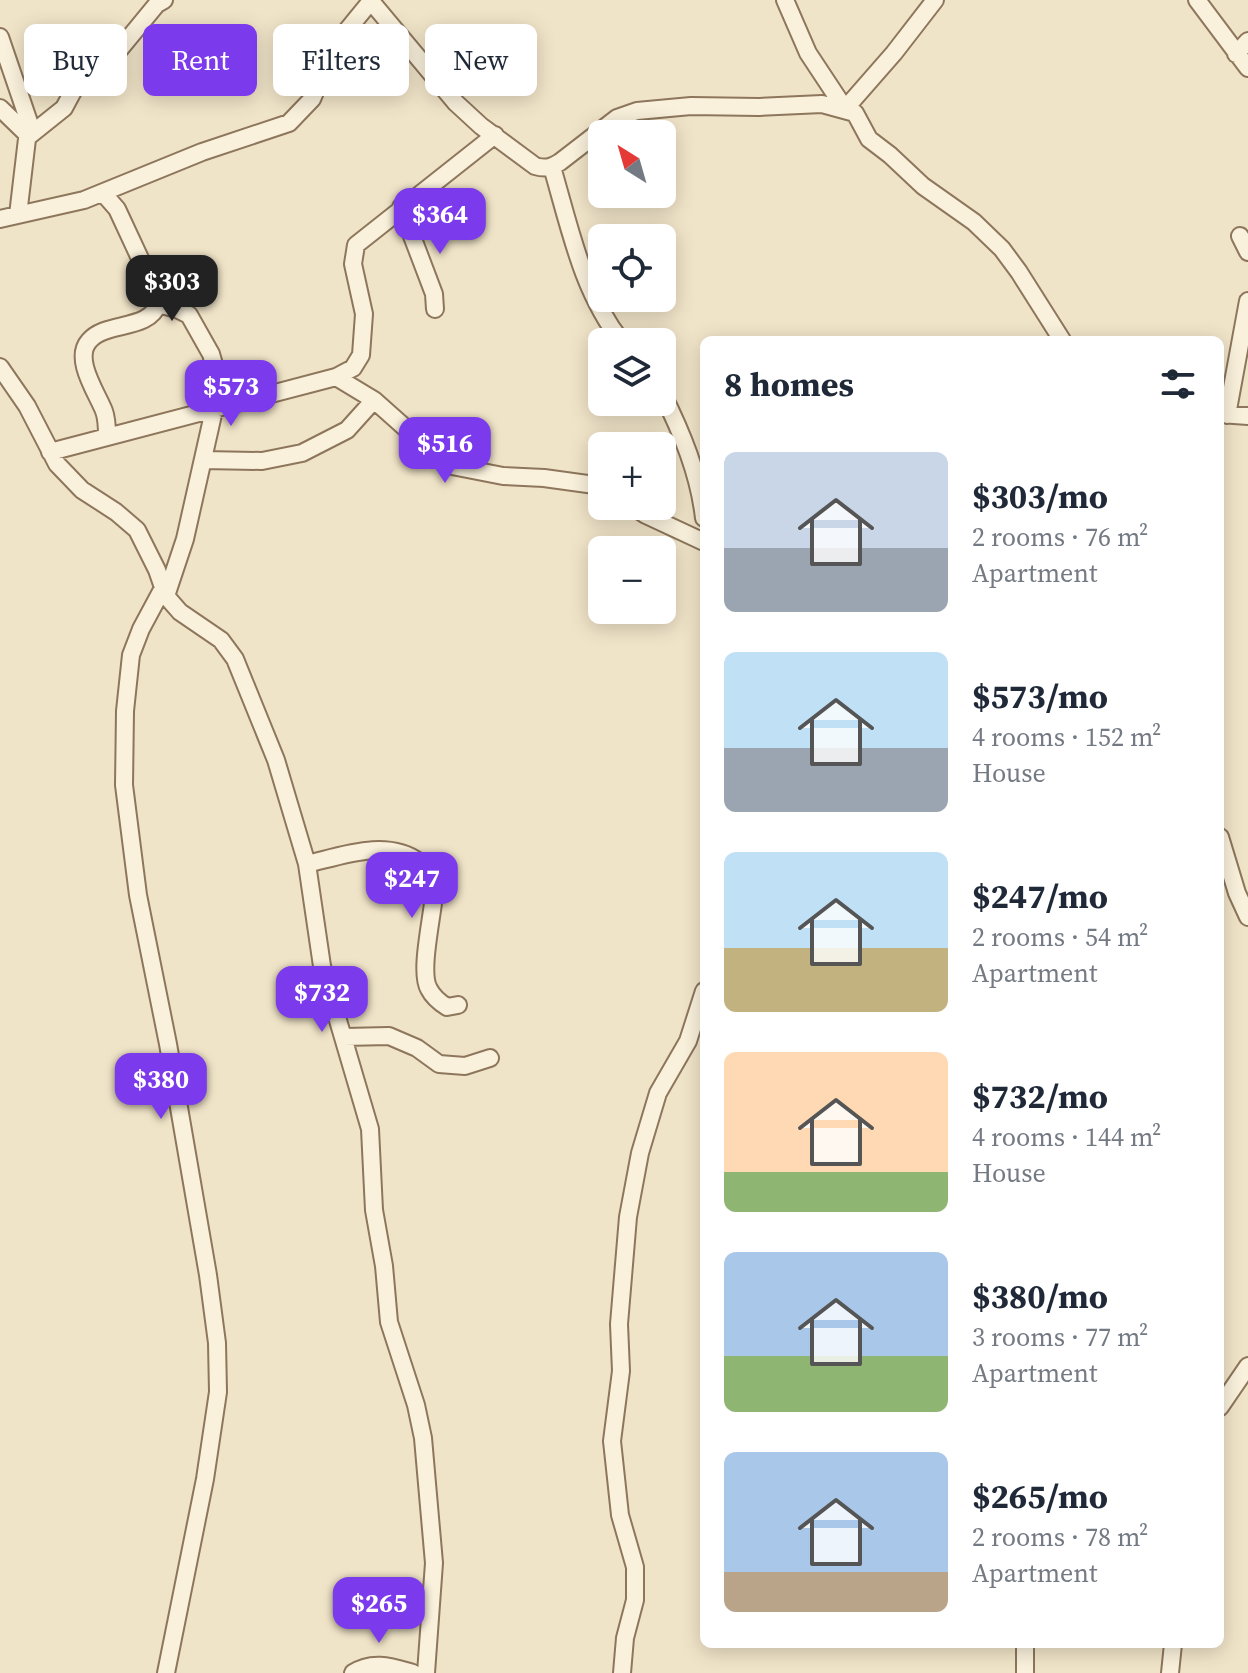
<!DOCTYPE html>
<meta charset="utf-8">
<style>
body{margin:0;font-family:"Source Serif 4",serif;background:#f2f2f3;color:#1f2937;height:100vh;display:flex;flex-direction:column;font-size:30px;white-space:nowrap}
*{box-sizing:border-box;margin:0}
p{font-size:26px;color:#747a83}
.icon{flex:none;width:44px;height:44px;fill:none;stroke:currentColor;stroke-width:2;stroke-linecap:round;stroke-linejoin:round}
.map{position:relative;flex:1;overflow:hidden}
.details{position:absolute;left:700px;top:336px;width:524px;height:1312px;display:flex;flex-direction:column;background:#fff;border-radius:12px;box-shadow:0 4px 20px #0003}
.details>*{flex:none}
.guide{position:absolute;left:24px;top:24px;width:556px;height:72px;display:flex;gap:16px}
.needle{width:52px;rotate:323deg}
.buttons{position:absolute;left:588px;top:120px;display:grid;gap:16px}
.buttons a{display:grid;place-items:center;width:88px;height:88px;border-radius:12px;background:#fff;box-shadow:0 4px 20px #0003;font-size:40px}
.price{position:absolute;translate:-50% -68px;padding:0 18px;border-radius:16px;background:#7c3aed;color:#fff;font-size:26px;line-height:52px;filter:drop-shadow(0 2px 4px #0008)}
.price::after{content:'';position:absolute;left:50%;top:48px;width:24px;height:18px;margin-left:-12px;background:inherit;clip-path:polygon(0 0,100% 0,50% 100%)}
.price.selected{background:#222;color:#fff}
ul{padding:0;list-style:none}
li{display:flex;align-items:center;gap:24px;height:200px;padding:0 24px}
li span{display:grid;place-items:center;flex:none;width:224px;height:160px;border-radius:12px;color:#555}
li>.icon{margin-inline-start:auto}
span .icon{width:96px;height:96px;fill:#fffc;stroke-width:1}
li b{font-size:34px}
h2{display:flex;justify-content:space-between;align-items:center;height:96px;padding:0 24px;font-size:34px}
.chip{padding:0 28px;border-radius:12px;background:#fff;box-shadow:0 4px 20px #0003;font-size:28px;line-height:72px}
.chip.selected{background:#7c3aed;color:#fff}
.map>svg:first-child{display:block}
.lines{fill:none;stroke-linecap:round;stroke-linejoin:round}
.minor-casing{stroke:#8d765c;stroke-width:20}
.minor{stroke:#faf1dc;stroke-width:16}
</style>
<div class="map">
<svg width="1248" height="1673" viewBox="0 0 1248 1673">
<rect width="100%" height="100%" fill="#f0e4c8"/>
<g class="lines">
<defs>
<path id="minor" d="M370,0L456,103L481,126L535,166C545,169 551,168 560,162L617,118L637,111L691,106L759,107L822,104L855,113L869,139L890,155L923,186L974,222L1002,249L1019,272L1062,340
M785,0L808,53L845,109L894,53L935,0
M1197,0L1248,68
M0,37L29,122L18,215
M1236,54L1248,41
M0,108L29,136L64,108L78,82L115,55L157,4L164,0
M552,167C570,228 582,292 622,342
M103,193L117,209L157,295L158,304C149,331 105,321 89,341C73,359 97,393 104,411C107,419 107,427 107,436
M401,207L434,294L435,309
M0,219L84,200L202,152L289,123L312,99L335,45L371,1
M1240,236L1248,252
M158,304L177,309L189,315L211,354L215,368L214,410L185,539L166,596
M0,367L27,406L57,464L82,490L116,512L137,530L157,570L166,596L180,612L221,640L235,659L276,760L307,864L322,966L370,1129L374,1210L384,1266L389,1322L416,1405L423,1438L434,1563L426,1673
M336,377L374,400L447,465L503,476L544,478L602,486
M662,393C682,433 699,474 704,518
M1220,414L1248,416
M1227,415L1248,301
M50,452L336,377L353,368L361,355L364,314L353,264L356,245L495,135
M203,460L262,461L302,453L347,430L374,400
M632,506L646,515L704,542
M163,588L141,629L131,655L125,711L124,785L138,895L168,1044L208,1275L217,1343L218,1392L205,1479L166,1673
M1220,837L1237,893L1248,917
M307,864C341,856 387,838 419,862C425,867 430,876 435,882C435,908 418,971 429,989C433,997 439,1002 447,1007L458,1005
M344,1037L389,1036L417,1048L439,1064L465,1066L490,1058
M1220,1407L1248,1366
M353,1673C373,1660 392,1667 413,1673
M622,1673L625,1638L635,1600V1567L620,1515L612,1441L621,1371L619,1324L628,1217L640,1153L658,1093L688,1041L704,991
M1025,1673V1644
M1170,1673L1173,1644"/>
</defs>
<use href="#minor" class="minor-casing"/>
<use href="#minor" class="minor"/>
</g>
</svg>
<div class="buttons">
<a><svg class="needle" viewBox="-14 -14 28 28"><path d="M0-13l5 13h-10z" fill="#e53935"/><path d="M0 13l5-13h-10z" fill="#747a83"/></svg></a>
<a><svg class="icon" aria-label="locate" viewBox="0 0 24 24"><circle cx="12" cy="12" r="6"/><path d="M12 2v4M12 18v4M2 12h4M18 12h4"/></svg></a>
<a><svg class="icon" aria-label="layers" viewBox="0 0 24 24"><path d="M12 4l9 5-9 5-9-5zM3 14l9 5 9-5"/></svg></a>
<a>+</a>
<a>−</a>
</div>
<b class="price" style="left:440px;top:256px">$364</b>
<b class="price selected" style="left:172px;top:323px">$303</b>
<b class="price" style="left:231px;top:428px">$573</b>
<b class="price" style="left:445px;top:485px">$516</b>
<b class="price" style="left:412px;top:920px">$247</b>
<b class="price" style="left:322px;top:1034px">$732</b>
<b class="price" style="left:161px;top:1121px">$380</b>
<b class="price" style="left:379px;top:1645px">$265</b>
<div class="guide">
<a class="chip">Buy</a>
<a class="chip selected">Rent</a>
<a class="chip">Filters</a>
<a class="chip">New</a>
</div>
<section class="details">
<h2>8 homes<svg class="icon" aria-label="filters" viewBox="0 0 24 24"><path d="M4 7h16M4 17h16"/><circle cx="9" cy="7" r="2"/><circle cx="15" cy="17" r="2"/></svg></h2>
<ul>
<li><span style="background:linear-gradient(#c9d6e8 60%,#9aa5b1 0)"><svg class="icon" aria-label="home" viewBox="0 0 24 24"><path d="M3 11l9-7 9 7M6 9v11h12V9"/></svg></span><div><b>$303/mo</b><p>2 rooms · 76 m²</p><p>Apartment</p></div></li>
<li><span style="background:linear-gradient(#bfe0f5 60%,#9aa5b1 0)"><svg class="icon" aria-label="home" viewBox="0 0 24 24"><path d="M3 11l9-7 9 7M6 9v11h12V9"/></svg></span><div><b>$573/mo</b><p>4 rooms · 152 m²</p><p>House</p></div></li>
<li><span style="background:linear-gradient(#bfe0f5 60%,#c2b280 0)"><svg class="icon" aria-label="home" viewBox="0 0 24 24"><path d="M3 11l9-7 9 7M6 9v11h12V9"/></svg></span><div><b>$247/mo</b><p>2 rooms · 54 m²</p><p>Apartment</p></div></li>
<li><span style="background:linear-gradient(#ffd9b3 75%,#8fb573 0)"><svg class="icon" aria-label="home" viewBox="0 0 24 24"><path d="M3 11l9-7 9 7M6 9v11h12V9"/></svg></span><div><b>$732/mo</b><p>4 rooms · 144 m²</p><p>House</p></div></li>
<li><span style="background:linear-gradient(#a9c7e8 65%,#8fb573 0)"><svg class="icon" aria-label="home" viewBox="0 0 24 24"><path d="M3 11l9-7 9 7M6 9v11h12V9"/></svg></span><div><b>$380/mo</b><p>3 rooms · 77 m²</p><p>Apartment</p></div></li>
<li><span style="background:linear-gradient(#a9c7e8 75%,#b9a48a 0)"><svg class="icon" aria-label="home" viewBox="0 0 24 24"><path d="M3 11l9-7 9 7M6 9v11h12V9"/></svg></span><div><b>$265/mo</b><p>2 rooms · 78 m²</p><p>Apartment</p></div></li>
</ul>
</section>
</div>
